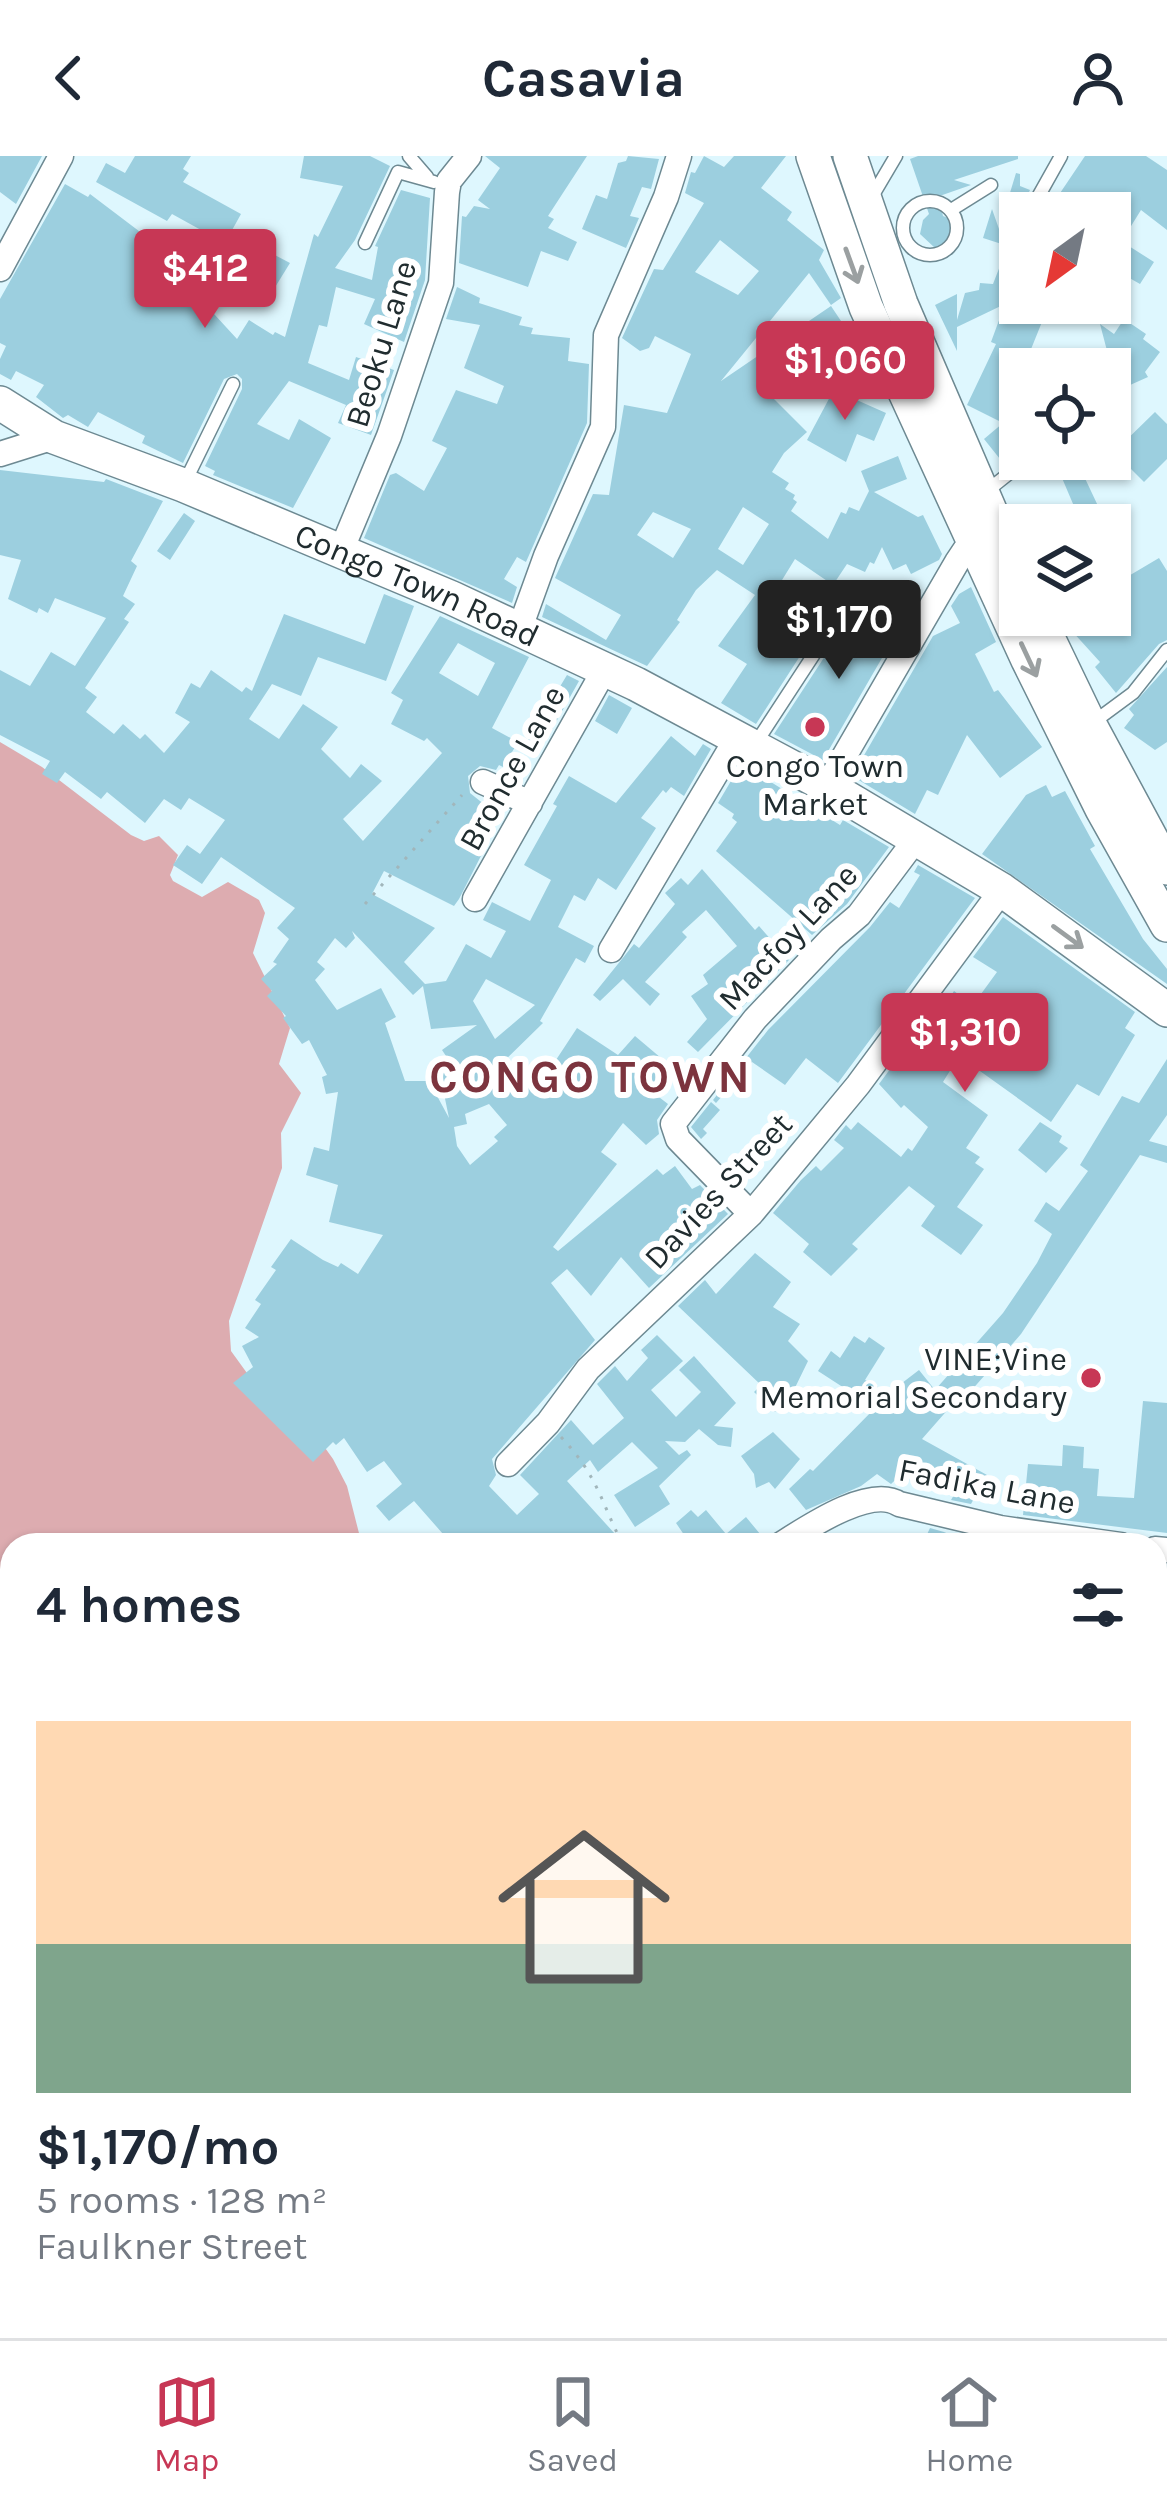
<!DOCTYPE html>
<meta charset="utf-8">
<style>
body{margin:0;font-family:Karla,sans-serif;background:#f6f6f7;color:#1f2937;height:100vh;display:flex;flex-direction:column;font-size:45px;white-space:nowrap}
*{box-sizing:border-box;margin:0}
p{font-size:39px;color:#747a83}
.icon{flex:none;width:66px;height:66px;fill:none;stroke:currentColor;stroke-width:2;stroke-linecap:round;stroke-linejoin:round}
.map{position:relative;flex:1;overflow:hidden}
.drawer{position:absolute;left:0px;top:1377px;width:1167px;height:807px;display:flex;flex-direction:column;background:#fff;border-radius:36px 36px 0 0;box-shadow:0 3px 9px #0004}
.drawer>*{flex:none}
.needle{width:78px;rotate:213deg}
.fabs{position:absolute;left:999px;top:36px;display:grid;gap:24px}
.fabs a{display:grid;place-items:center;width:132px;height:132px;border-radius:0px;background:#fff;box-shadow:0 3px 9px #0004;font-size:60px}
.price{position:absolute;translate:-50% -102px;padding:0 27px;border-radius:12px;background:#c73755;color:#fff;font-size:39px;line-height:78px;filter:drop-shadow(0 3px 6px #0008)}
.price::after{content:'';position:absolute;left:50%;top:72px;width:36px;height:27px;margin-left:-18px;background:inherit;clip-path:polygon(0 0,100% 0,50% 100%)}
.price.current{background:#222;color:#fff}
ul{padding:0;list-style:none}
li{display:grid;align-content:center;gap:24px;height:636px;padding:0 36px}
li+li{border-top:3px solid #e0e1e3}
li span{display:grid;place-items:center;height:372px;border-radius:0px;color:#555}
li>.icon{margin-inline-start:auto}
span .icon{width:216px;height:216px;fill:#fffc;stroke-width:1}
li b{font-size:51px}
h2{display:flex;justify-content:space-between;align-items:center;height:144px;padding:0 36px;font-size:51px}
header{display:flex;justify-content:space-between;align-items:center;height:156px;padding:0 36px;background:#fff;font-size:54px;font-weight:700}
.menu{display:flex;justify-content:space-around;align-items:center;height:168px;border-top:3px solid #e0e1e3;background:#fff;font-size:33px;color:#747a83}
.menu a{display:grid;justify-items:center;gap:6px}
.menu .current{color:#c73755}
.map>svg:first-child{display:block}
.water{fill:#ddacb0}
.building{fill:#9ccfdf;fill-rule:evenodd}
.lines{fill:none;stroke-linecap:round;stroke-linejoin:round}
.lane-casing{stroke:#6d8992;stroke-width:15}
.street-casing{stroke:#6d8992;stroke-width:27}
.secondary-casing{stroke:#6d8992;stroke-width:36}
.path{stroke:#a1b6bb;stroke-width:3;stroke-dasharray:3 9;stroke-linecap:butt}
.lane{stroke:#fff;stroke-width:12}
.street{stroke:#fff;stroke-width:24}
.secondary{stroke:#fff;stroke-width:33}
.oneway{stroke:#9ba0a1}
.poi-dot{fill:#c73755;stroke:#fff;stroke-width:4.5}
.labels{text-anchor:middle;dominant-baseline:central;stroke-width:12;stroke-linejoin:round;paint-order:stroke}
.street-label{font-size:33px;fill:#202c2f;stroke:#fff}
.poi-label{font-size:33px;fill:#202c2f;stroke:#fff}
.district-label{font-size:45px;font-weight:bold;letter-spacing:3px;fill:#7c343e;stroke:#fff}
</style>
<header><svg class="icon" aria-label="back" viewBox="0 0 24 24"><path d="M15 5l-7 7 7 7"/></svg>Casavia<svg class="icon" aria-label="person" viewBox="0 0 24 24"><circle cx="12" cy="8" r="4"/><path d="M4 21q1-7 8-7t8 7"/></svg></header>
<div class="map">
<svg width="1167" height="2182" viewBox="0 0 1167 2182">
<rect width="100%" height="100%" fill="#def7fe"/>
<path class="water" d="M0,586L42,611L131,679L144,685L159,680L178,699L170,719L173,725L202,741L228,726L259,744L265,757L253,797L290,872L279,908L301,937L281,977L282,1012L229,1165L231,1195L252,1224L303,1261L333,1303L347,1330L362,1389H12V2172H601L607,2182H0Z"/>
<path class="building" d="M0,0H42L16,48L0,36Z
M135,0H191L183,13L189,17L183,26L241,58L231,76L290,107L269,141L202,104L211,89L197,81L201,74L172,58L167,65L96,26L106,7L125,17Z
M304,0H370L390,10L355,84L335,112L372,124L378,91L375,90L401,34L430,42L425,124L404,186L364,168L375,143L336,131L327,171L319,169L308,207L349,224L356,201L394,214L371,279L338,267L346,249L289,225L257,268L289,284L299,263L331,282L293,352L213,319L215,315L205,310L242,233V223L237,218L224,223L183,307L142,287L145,280L98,256L88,271L68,259L63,262L36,241L44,229L16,215L11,224L0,218V203L6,190L0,187V143L65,28L88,41L90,38L160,91L152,104L181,122L237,183L249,164L273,179L275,176L285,181L314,78L318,81L343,30L300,22Z
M485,0H587L548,60L554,63L548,72L577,86L568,105L541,95L528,131L459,107L462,60L466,61L474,50L490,53L478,44L500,12Z
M628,0L659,3L651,33L642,31L630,60L639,62L626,92L582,73L596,39L607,43L618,7L626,5Z
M704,0L724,11L734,0H786L761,32L792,56L787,64L824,94L819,104L841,142L831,149L809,117L721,225L831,150L845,171L791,207L779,193L764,233L807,276L784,297L772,316L789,327L785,333L795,339L793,343L797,346L791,355L828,383L841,356L846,358L849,351L859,355L869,335L861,315L898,300L907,323L874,336L918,361L923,359L942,398L939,404L911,418L906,408L893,414L882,391L874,408L870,406L865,416L847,408L833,429L795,403L766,450L813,480L756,568L721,547L747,508L718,490L755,439L717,414L696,434L677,464L680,466L647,510L542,461L546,448L606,484L621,459L555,422L593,338L609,339L624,249L667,257L691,198L655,180L649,192L640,195L622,182L654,113L663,114L704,47L685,37L691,16L695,17ZM720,84L759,115L738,139L695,116ZM743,351L769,368L743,409L718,393ZM653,356L691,373L673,402L637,379Z
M918,0H1018V3L954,24L971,29L931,43L941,52L943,60L953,64L956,70V81L949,89L935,92L920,78L923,64L929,58L910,3Z
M1085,0H1146L1167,14V74L1141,54L1123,83L1110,75V57H1041L1045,51L1050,52Z
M1016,17L1020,18V30L1030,34L1023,49L1025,57H1020L1014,92L983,82L992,53L999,73Z
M1110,78L1154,106L1140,128L1110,111Z
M1000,110L1015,117L1005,139L1020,147H1043L1040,154L1046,156L1023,213L1006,242L1017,255L1020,253V295L1004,308L984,283L1003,267L967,249L996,188L991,186L1005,148L957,171V195L935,149L957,138V164L965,137L979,134L980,127L993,128Z
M457,131L480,142L479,147L522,161L519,169L533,172L531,178L570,182L568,205L589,208L587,267L526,406L517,401L504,423L517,431L512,447L364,382L390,319L396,317L424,335L447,292L432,285L456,234L497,248L504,230L464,212L480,169L446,163Z
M1124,163L1146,178L1143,183L1160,196L1145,216L1148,221L1110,238L1111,210L1100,168L1114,178Z
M839,224L855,233L850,241L886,257L874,285L857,278L846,306L807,284Z
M1155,256L1167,268V303L1144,326L1114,296Z
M0,314L104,326L106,323L163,345L131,405L137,410L123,440L135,448L124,463L129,466L85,532L97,541L86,556L114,578L123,568L140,583L145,578L164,597L190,566L175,557L191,527L200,532L211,514L242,536L246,531L252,535L284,458L365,488L384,438L414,450L386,525L318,501L301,540L272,528L249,563L279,583L303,548L338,571L321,593L350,622L361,608L382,625L343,663L363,685L442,597L427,582L424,585L391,568L403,544L391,537L440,460L529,501L492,572L518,586L503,611L499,609L496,614L480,610L468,620L470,637L495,657L473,686L484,694L459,743L454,750L384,715L372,738L435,772L404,806L425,828L446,825L466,788L491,802L506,775L483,764L492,746L530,765L551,724L524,709L557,650L553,648L569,620L616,647L671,580L695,600L703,588L711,593L684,640L671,631L666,637L663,634L641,662L656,672L616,734L598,722L585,745L574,739L558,771L594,790L585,807L576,802L540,865L543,867L498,911L516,940L554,907L577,872L618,899L635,880L674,913L651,935L668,948L657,964L659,978L646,989L623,967L601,996L617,1008L553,1091L558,1095L657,1013L663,1019L675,1010L692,1033L700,1029L728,1058L649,1132L621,1101L591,1140L567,1113L551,1127L595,1184L492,1303L496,1319L489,1330L517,1359L539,1338L520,1319L571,1264L593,1289L624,1262L597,1228L615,1210L627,1225L648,1202L641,1194L657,1179L683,1205L651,1234L676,1261L701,1236L679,1214L694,1200L736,1247L714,1270L733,1272L731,1291L718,1289L699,1273L685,1286L665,1285L679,1299L687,1294L691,1299L659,1330L670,1348L635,1371L614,1339L658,1312L632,1286L598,1316L590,1304L567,1325L625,1389H425L443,1378L414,1345L389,1365L376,1350L402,1328L384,1305L367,1316L344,1282L336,1289L333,1286L313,1306L233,1227L253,1211L242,1190L259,1181L245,1172L261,1148L255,1144L276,1114L271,1111L291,1083L323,1104L338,1111L341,1107L358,1118L383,1079L329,1066L338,1029L306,1019L314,991L329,995L338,936L326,938L322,921L327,919L309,884L302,888L283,862L286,860L267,840L272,835L261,823L277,808L273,806L289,783L277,772L295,752L221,701L202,728L173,709L187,689L200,698L225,664L189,642L181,654L164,643L145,667L107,636L101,643L65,616L57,627L42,618L50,605L0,579V514L30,530L51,496L75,510L106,462L55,442L48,457L39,452L37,457L8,443L21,404L0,399ZM458,487L495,507L478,540L439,517ZM352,775L413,839L423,830L431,873L477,869L442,894L446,900L437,904L449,962L429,925H405L385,867L396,861L381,832L337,854L315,824L325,813L317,806L335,782L346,792L355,782ZM486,823L535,849L495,883L473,845ZM489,948L507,969L494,981L498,985L470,1009L457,990L454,971L467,968L465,958Z
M1077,316H1082L1107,369H1082L1062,322Z
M184,357L195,365L170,404L157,395Z
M1159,402L1167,415V484L1159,488L1116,537L1095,511L1100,506L1071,474L1087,459H1110V431Z
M971,431L996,486L975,498L994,536L998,534L1042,591L1000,622L967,579L938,639L927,634L915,658L852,620L933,480L960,467L951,450L959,438Z
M877,442L900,450L897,476L823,604L774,578L848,465L866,476Z
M1167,511V586L1155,594L1124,572L1134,559L1129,553Z
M567,519L579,525L538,598L524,590Z
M609,539L632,552L617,578L595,565Z
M745,610L840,669L843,664L889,691L847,748L812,779L716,695L737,666L732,662L734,658L718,647L738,613L742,615Z
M1046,629L1052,641L1065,635L1095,690L1090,693L1143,783L1167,813V828L982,698L1026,639Z
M918,709L975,742L838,927L806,902L785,929L752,906L716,947L713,944L768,874L870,771L890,746L899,752L920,719L914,716Z
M702,713L755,774L759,770L789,804L698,896L687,886L707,863L691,840L708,828L703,819L737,790L706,754L682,776L687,781L645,826L660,838L650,850L623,823L600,845L593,839L634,788L639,792L675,748L665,737L681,722L688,729Z
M1003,761L1135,856L1125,872L1135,879L1099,940L1077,928L1051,966L959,900L943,926L988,959L966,992L980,1001L975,1007L984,1013L957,1051L983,1069L961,1099L921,1070L935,1050L909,1030L852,1088L858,1093L831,1120L803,1096L809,1088L773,1057L801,1024L816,1010L821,1015L844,992L834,984L846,969L851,974L858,966L901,1001L908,992L912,995L928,971L904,949L901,952L879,928L914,881L917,884L932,868L954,835L973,849L997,816L973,801Z
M1167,903V959L1149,985L1167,990V1007L1140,999L1021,1178L955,1253L951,1250L922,1283L987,1319L971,1348L951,1344L955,1337L912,1308L891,1328L877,1318L861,1330L806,1354L789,1333L810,1313L813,1315L875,1252L818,1215L831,1195L840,1202L854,1180L865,1187L869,1181L885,1192L865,1224L889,1237L919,1214L935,1234L1003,1157L1037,1107L1052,1078L1034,1065L1046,1046L1059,1055L1088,1015L1080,1009L1122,940L1139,947Z
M711,946L720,954L703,973L707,977L701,983L691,971Z
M1040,966L1062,980L1059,986L1068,992L1046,1017L1018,994Z
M755,1097L791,1126L773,1151L800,1168L788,1185L808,1205L790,1242L775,1256L754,1236L761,1229L678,1150L705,1124L716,1138Z
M1143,1245L1167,1247V1377L1023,1359L1028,1308L1062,1310L1063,1289L1084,1291L1083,1312L1099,1313L1097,1340L1134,1342Z
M773,1276L800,1303L775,1333L769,1326L756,1332L754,1318L741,1300Z
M691,1354L698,1361L706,1354L726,1378L746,1361L765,1384L764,1389H691L676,1367Z
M930,1372L944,1376L974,1389H922Z"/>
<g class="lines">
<defs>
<path id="lane" d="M409,0L427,21
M870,44L896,0
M903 72a27 27 0 1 1 54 0a27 27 0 1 1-54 0Z
M1033,50L1061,0
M951,54L991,29
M365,87L398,16L434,26
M184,328L233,228
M987,335L1027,303
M1091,568L1133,537L1167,494
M754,590L839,460"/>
<path id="street" d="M0,113L61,0
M0,298L54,281
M341,395L389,280L441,127L447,36L449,25L469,0
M520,472L546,400L603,271L606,179L666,41L679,0
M483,626L530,647
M827,630L957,406L965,394L984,382
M475,743L605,513
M611,794L737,582
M751,1058L678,983L673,968L755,863L831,783L859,759L916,683
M508,1308L548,1267L588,1213L751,1058L858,929L1002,734
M780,1389C807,1372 870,1329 899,1348L1000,1372L1121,1389
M1155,1393L1167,1394
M1155,1478L1167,1477
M1155,2066L1167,2072"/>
<g id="secondary">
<path d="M813,0L866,151L1028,504L1102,653L1167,769"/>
<path d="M850,0L901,148L1020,424"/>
<path id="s1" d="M0,247L54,281L183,329L452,442L636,528L827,630L1002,734L1167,854"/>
<path d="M1037,459L1090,569L1167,712"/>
</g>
</defs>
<use href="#lane" class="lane-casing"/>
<use href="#street" class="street-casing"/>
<use href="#secondary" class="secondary-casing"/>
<path class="path" d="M365,748L462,639
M561,1281C598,1320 600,1344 623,1389
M930,2182L931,2172"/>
<use href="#lane" class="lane"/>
<use href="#street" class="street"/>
<use href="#secondary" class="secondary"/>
</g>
<defs><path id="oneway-shaft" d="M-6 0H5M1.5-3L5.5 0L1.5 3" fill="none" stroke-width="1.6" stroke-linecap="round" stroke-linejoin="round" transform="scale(3)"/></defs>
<g class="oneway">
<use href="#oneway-shaft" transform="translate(852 110) rotate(70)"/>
<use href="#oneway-shaft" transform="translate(1029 504) rotate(65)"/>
<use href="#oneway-shaft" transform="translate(1068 781) rotate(36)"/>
</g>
<g class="poi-dot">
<circle cx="815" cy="571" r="12"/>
<circle cx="1091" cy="1222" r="12"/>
</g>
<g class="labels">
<g class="street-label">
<text transform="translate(381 188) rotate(-73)">Beoku Lane</text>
<text stroke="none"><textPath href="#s1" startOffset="456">Congo Town Road</textPath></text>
<text transform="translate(512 612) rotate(-61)">Bronce Lane</text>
<text transform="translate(788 781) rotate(-47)">Macfoy Lane</text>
<text transform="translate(718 1035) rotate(-47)">Davies Street</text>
<text transform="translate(987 1330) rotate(11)">Fadika Lane</text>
</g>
<g class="poi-label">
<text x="815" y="610">Congo Town<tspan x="815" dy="38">Market</tspan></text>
<text x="1067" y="1203" text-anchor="end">VINE;Vine<tspan x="1067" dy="38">Memorial Secondary</tspan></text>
</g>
<g class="district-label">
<text x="591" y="921">CONGO TOWN</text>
</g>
</g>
</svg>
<div class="fabs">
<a><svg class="needle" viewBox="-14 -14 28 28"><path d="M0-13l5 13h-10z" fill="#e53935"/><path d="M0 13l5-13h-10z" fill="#747a83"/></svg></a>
<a><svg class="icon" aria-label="locate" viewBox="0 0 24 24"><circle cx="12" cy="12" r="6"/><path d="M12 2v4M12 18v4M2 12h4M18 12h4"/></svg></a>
<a><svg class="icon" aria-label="layers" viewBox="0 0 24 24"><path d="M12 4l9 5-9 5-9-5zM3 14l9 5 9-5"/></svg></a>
</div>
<b class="price" style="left:205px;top:175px">$412</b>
<b class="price" style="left:845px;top:267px">$1,060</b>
<b class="price current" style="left:839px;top:526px">$1,170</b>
<b class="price" style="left:965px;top:939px">$1,310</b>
<section class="drawer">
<h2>4 homes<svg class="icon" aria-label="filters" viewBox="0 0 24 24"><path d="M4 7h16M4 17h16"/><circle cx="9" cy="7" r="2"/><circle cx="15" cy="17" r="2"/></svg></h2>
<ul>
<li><span style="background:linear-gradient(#ffd9b3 60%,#7fa58c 0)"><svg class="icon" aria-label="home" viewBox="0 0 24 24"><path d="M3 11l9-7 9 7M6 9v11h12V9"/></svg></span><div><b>$1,170/mo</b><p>5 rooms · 128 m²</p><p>Faulkner Street</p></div></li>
</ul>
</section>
</div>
<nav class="menu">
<a class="current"><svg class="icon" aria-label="map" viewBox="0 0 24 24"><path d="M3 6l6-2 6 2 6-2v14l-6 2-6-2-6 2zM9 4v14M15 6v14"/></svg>Map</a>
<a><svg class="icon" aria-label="saved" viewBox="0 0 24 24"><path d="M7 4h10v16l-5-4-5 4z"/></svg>Saved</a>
<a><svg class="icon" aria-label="home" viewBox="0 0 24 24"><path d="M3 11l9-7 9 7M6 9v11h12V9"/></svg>Home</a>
</nav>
